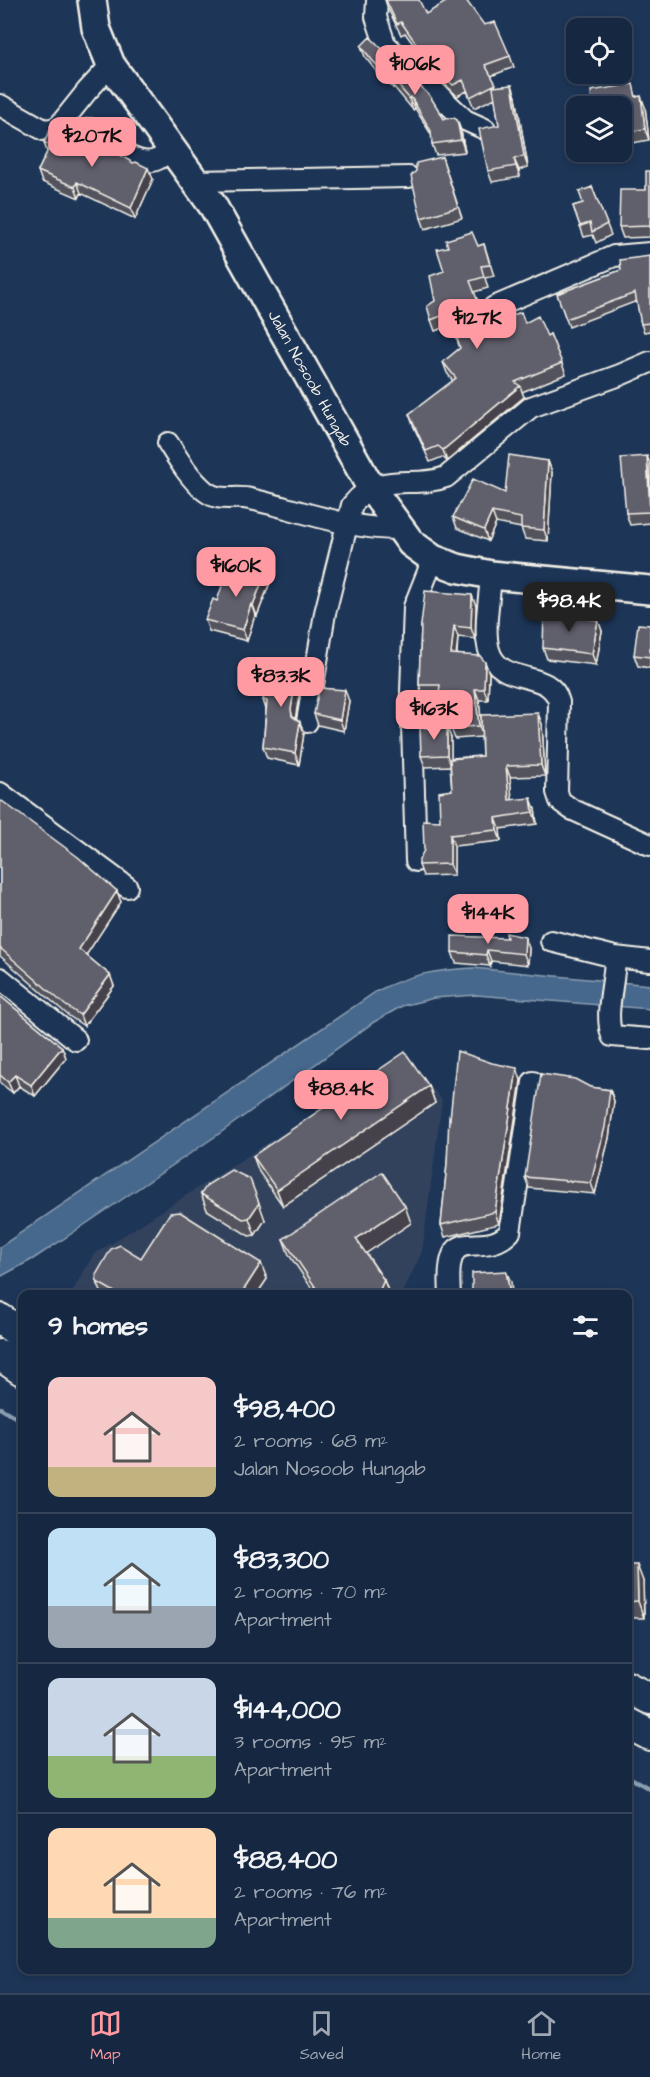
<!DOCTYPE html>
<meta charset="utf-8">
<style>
body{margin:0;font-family:"Architects Daughter",sans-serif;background:#1f3048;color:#f1f3f6;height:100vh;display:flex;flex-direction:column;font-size:22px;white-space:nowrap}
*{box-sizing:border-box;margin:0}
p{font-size:20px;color:#9ea6b1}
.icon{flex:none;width:33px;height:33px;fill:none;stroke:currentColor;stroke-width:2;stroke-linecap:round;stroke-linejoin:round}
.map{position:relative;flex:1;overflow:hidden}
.details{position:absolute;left:18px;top:1290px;width:614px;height:684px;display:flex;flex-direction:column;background:#162841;border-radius:12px;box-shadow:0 3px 9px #0003,0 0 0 2px #35445a}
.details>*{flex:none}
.controls{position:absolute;left:566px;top:18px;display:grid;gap:12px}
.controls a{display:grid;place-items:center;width:66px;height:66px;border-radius:12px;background:#162841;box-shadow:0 3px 9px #0003,0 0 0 2px #35445a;font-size:30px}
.price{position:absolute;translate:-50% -51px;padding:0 14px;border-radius:12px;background:#ff9aa2;color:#111;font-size:20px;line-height:39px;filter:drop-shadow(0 2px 3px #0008)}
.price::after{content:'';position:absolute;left:50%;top:36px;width:18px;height:14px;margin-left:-9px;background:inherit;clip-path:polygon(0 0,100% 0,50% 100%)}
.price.current{background:#222;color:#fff}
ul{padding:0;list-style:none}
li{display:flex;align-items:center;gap:18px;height:150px;padding:0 30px}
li+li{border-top:2px solid #35445a}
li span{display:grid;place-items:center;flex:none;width:168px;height:120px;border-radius:12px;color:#555}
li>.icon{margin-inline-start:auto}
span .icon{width:72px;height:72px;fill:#fffc;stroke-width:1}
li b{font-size:26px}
h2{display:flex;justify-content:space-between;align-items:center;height:72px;padding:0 30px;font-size:26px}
.tab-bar{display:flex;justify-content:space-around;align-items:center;height:84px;border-top:2px solid #35445a;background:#162841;font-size:16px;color:#9ea6b1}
.tab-bar a{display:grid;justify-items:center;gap:3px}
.tab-bar .current{color:#ff9aa2}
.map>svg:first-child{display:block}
.built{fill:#31425d}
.water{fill:#47688d;stroke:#8c9fb1;stroke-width:1.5}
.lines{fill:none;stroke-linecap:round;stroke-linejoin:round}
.stream{stroke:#8c9fb1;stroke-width:4.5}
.street-casing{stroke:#f4f1e8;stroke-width:24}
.secondary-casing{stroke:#f4f1e8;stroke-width:32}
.primary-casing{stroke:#f4f1e8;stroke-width:34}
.street{stroke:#1d3557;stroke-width:20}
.secondary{stroke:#1d3557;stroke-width:27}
.primary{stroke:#1d3557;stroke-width:30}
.wall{fill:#53525d;stroke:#f4f1e8;stroke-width:1.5}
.shaded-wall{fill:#44424c;stroke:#f4f1e8;stroke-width:1.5}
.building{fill:#615f6c;stroke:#f4f1e8;stroke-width:1.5}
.labels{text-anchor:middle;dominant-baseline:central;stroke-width:4.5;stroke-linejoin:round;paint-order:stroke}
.street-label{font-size:16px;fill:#f4f1e8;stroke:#1d3557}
</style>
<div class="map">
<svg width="650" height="1993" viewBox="0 0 650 1993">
<rect width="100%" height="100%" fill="#1d3557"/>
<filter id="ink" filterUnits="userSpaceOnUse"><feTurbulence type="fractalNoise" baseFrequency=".0167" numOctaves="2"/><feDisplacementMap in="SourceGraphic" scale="12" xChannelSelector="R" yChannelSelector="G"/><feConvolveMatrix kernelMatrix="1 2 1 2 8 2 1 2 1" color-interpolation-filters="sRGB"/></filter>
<g filter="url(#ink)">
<path class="built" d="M405,1055L442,1100L422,1252L402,1294H71L93,1255Z"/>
<path class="water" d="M473,968L650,985V1009L476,995L434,998L402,1006L374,1022L216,1136L62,1240L33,1259L0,1277V1247L377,991C410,974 437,970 473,968Z"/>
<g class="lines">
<path class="stream" d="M0,1408L22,1421
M627,1776L650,1789"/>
<defs>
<path id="street" d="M377,0L376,17L385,44L465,120L485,129
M0,105L44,130L52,129L59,126L87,91L111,65
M90,129C114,145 148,182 170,147
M196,181L409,177
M494,307L614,256L650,253
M168,443C178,459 190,479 205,491C220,503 234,495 250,499C301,510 345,529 400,529
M491,575C490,597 483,629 489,650C500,688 550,667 559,702L557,792L560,801L571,809L650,845
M307,722L325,613L352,505C381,469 412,490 446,477L531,407L620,375L650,362
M0,793L127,887
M416,861L411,691L414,607L433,559
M551,941L615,957L650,961
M615,957C615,983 604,1012 612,1036L650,1039
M0,978L76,1040
M450,1294C444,1215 481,1263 510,1232L533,1082"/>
<g id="secondary">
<path id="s1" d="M92,0L96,28L111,65L213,206L371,488L411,543L433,559L457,568L491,575L650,590"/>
</g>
<path id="primary" d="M0,1319L22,1334
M0,1355L22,1370
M627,1687L650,1699
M627,1723L650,1735"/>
</defs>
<use href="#street" class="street-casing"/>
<use href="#secondary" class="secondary-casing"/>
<use href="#primary" class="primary-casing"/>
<use href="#street" class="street"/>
<use href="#secondary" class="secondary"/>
<use href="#primary" class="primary"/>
</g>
<path class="wall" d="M385,0L426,14L484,25L510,56L514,67L491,76L496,87L512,85L516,97L528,167L519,170L520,177L492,182L488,171L499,125L495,98L474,108L467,91L457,96L435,74L405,33L401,35L388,9Z
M361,46L444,119L457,120L461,131L465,152L436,155L432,144V136L415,108L413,110L394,87L393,88L376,71L365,57Z
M637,96L645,107L649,140L627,144L625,138L621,139V106Z
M576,125V152H597V153L573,155L569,144Z
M69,136V138L153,179L135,219L81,193L79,198L42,182L38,171L47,152L44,142Z
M442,157L462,218L425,229L421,218Z
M650,171V237L623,238L619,227L646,190Z
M592,187L611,235L596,243L593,235L584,237L573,206L583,203Z
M484,244L494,276L485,278L488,288L474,292L481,310L475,317L479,328L525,322L547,336L550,334L566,374L522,392L524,397L447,461L442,457L430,462L413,425L409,414L453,381L447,373L443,362L460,348L452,325L435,331L431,320L435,301L444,271L478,246Z
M650,256V331L644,332L641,324L637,301L569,327L557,294L621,270Z
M548,461L552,472L548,541L525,539L521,528L496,523L488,541L457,528L453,517L505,493Z
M650,463V523L630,525L626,513Z
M269,585L257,616L255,615L247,641L209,631L205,620L217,601Z
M476,606L475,639L458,637L457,654L485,662L489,673L488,700H479L481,720L542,724L545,776L510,777L512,800L535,809L537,824L500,829L501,841L454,846V875L423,876L419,865L440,821L452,790L450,766L425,767L421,756L447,727L451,738V758L482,756L481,737L455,739L451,728L450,705L443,704L440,696H423L419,685L421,625Z
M598,620L602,631L596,665L547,659L543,648Z
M650,625V668L638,666L634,655Z
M302,677L295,719L304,733L299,765L267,758L263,747L266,709L263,700Z
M349,701L344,731L318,725L314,714Z
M0,803L121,902L86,955L110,975L114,986L84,1026L69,1016L0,956Z
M507,938L529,948L528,965L491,961L490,966L456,963L452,952Z
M0,996L62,1047L66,1058L35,1096L19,1086L13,1093L0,1083Z
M521,1080L499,1224L445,1237L441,1225L447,1164L450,1119Z
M429,1086L435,1103L283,1206L259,1172L253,1156Z
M590,1087L610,1090L614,1101L609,1138L595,1194L529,1188L525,1177Z
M201,1194L265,1220L255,1235L249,1236L207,1210Z
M411,1223L366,1253L384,1280L389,1294H307L313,1290L289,1255L283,1239Z
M141,1258L267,1279L257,1294H102L97,1282Z
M627,1565L643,1581L644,1618H629V1626H627Z"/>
<path class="shaded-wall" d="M390,76L394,87L393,88L389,77Z
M512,85L516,97L528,167L524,156Z
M641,96L645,107L649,140L645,129Z
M411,97L415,108L413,110L409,98Z
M457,120L461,131L465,152L461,140Z
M514,159L519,170L520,177L516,166Z
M148,168L153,179L135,219L131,208Z
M77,182L81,193L79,198L75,187Z
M477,299L481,310L475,317L471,306Z
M520,386L524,397L447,461L443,450Z
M647,456L650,463V496Z
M548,461L552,472L548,541L544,530Z
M492,512L496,523L488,541L484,530Z
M265,574L269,585L257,616L253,605Z
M472,595L476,606L475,639L471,628Z
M251,604L255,615L247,641L243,630Z
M598,620L602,631L596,665L592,654Z
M454,626L458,637L455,665L451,654Z
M485,662L489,673L488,700L484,689Z
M298,666L302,677L295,720L292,716L291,709Z
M475,689L479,700L483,737L479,726Z
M345,690L349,701L344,731L340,720Z
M538,713L542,724L545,776L541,765Z
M300,722L304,733L299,765L295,753Z
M447,727L451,738V766L447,755Z
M506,766L510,777L513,811L509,800Z
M531,798L535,809L537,824L533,812Z
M496,818L500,829L501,841L497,830Z
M450,835L454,846V875L450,864Z
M117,891L121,902L83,960L79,949Z
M525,937L529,948L528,965L524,954Z
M487,950L491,961L490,966L486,955Z
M110,975L114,986L84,1026L80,1015Z
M62,1047L66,1058L35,1096L31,1085Z
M517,1068L521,1080L499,1224L495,1212Z
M15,1075L19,1086L13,1093L8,1082Z
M429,1086L435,1103L283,1206L277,1190Z
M610,1090L614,1101L609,1138L595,1194L591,1183Z
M259,1203L265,1220L255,1235L249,1218Z
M405,1206L411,1223L362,1256L356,1239Z
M261,1263L267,1279L257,1294H241Z
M506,1271L511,1282L512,1294H510Z
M384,1280L389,1294H378Z
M637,1565L643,1581L644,1618L638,1601Z
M627,1612L629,1618V1626L627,1619Z"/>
<path class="building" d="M386,0H419L426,14L449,0H466L484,25L495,22L510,56L485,65L496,84L470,97L463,80L453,85L430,63L401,22L397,24Z
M370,37L430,96L444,119L454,118L457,120L461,140L432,144L431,131L411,97L409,98L390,76L389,77L372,60L361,46Z
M633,84L636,97L641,96L645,129L623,133L621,127V106H592L591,91Z
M512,85L524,156L514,159L516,166L488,171L479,129L499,125L493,87Z
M576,125V143L569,144L567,126Z
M54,128L69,136L68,137L103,151L105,146L133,163L136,162L148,168L131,208L77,182L75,187L38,171L50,146L44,142L50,130Z
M442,157L458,207L421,218L411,176L416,171V163Z
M646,171H650V226L619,227L620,190H646Z
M592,187L607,224L592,232L590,223L580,226L573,206L583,203L579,192Z
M472,232L478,246L484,244L490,265L481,266L484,277L470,281L477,299L471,306L479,328L521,312L525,323L538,316L547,336L550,334L562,363L515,382L520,386L443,450L438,446L426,451L409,414L456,378L443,362L460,348L449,313L431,320L427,306L435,301L430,276L444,271L437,249L448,247L446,240Z
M650,256V323L641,324L635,293L566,319L557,294L621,270L620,260Z
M509,455L548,461L544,530L521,528V518L492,512L484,530L453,517L473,479L505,493Z
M647,456L650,512L626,513L621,458Z
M234,566L265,574L253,605L251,604L243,630L205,620L213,599L217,601L225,577Z
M425,591L472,595L471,628L454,626L451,654L480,656L485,662L484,689H475L479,726L451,728L449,694L439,693L440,685H419L421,625Z
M544,612L598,620L592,654L543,648Z
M638,624L650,625V657L634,655Z
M270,661L298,666L291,709L292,716L300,722L295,753L263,747L267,701L263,700Z
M319,688L345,690L340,720L314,714Z
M538,713L541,765L506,766L509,800L531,798L533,812L496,818L497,830L450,835V864L419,865V860L424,850L423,820L440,821L439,792L452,790L450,759L482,756L481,715Z
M447,727V755L421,756L420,728Z
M2,801L78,857L117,891L79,949L110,975L80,1015L65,1005L0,948V803Z
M506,933L525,937L524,954L487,950L486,955L452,952V936L507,938Z
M0,996L62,1047L31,1085L15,1075L8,1082L0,1075Z
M457,1051L492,1063L517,1068L495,1212L441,1225L447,1164L449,1117L450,1119Z
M405,1052L429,1086L277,1190L253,1156Z
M541,1074L575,1079L590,1087L610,1090L605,1127L591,1183L525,1177Z
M231,1170L250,1179L259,1203L249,1218L243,1219L201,1194L207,1185Z
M382,1172L405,1206L356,1239L384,1280L378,1294H307L316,1288L283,1239Z
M180,1212L261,1263L241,1294H118L97,1282L96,1275L111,1249L120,1245L141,1258L170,1213Z
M506,1271L510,1294H472V1273Z
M627,1565H637L638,1601L627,1602Z"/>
</g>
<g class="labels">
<g class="street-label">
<text stroke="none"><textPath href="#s1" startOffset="440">Jalan Nosoob Hungab</textPath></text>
</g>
</g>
</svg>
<div class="controls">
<a><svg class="icon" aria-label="locate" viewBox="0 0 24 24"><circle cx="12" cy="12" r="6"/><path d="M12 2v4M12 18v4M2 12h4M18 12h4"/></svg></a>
<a><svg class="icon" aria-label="layers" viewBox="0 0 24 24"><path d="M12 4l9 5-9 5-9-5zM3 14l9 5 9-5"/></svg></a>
</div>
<b class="price" style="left:415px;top:96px">$106K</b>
<b class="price" style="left:92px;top:168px">$207K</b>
<b class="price" style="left:477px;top:350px">$127K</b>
<b class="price" style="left:236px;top:598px">$160K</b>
<b class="price current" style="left:569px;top:633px">$98.4K</b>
<b class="price" style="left:281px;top:708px">$83.3K</b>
<b class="price" style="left:434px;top:741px">$163K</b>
<b class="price" style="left:488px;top:945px">$144K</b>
<b class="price" style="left:341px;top:1121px">$88.4K</b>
<section class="details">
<h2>9 homes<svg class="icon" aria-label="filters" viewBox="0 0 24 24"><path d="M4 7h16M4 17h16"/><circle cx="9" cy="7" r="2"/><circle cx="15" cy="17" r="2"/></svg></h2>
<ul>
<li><span style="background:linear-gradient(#f6c9c9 75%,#c2b280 0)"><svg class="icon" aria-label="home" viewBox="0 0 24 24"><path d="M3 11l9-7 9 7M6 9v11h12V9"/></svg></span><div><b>$98,400</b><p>2 rooms · 68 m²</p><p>Jalan Nosoob Hungab</p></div></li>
<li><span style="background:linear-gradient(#bfe0f5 65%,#9aa5b1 0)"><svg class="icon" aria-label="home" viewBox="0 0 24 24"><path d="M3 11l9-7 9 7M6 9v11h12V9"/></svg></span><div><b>$83,300</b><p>2 rooms · 70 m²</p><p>Apartment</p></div></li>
<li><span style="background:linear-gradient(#c9d6e8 65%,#8fb573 0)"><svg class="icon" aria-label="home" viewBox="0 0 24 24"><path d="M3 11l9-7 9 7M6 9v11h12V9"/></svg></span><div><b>$144,000</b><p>3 rooms · 95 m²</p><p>Apartment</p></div></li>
<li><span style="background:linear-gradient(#ffd9b3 75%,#7fa58c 0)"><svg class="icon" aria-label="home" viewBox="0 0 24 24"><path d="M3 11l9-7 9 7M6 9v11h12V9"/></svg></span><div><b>$88,400</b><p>2 rooms · 76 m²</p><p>Apartment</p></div></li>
</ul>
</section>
</div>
<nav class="tab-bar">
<a class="current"><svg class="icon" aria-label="map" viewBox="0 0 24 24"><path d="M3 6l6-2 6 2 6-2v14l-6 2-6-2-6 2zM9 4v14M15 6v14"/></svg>Map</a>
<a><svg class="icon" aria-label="saved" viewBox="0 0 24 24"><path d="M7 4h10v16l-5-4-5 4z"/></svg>Saved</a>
<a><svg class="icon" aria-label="home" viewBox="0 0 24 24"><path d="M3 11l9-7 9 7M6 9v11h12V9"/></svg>Home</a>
</nav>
